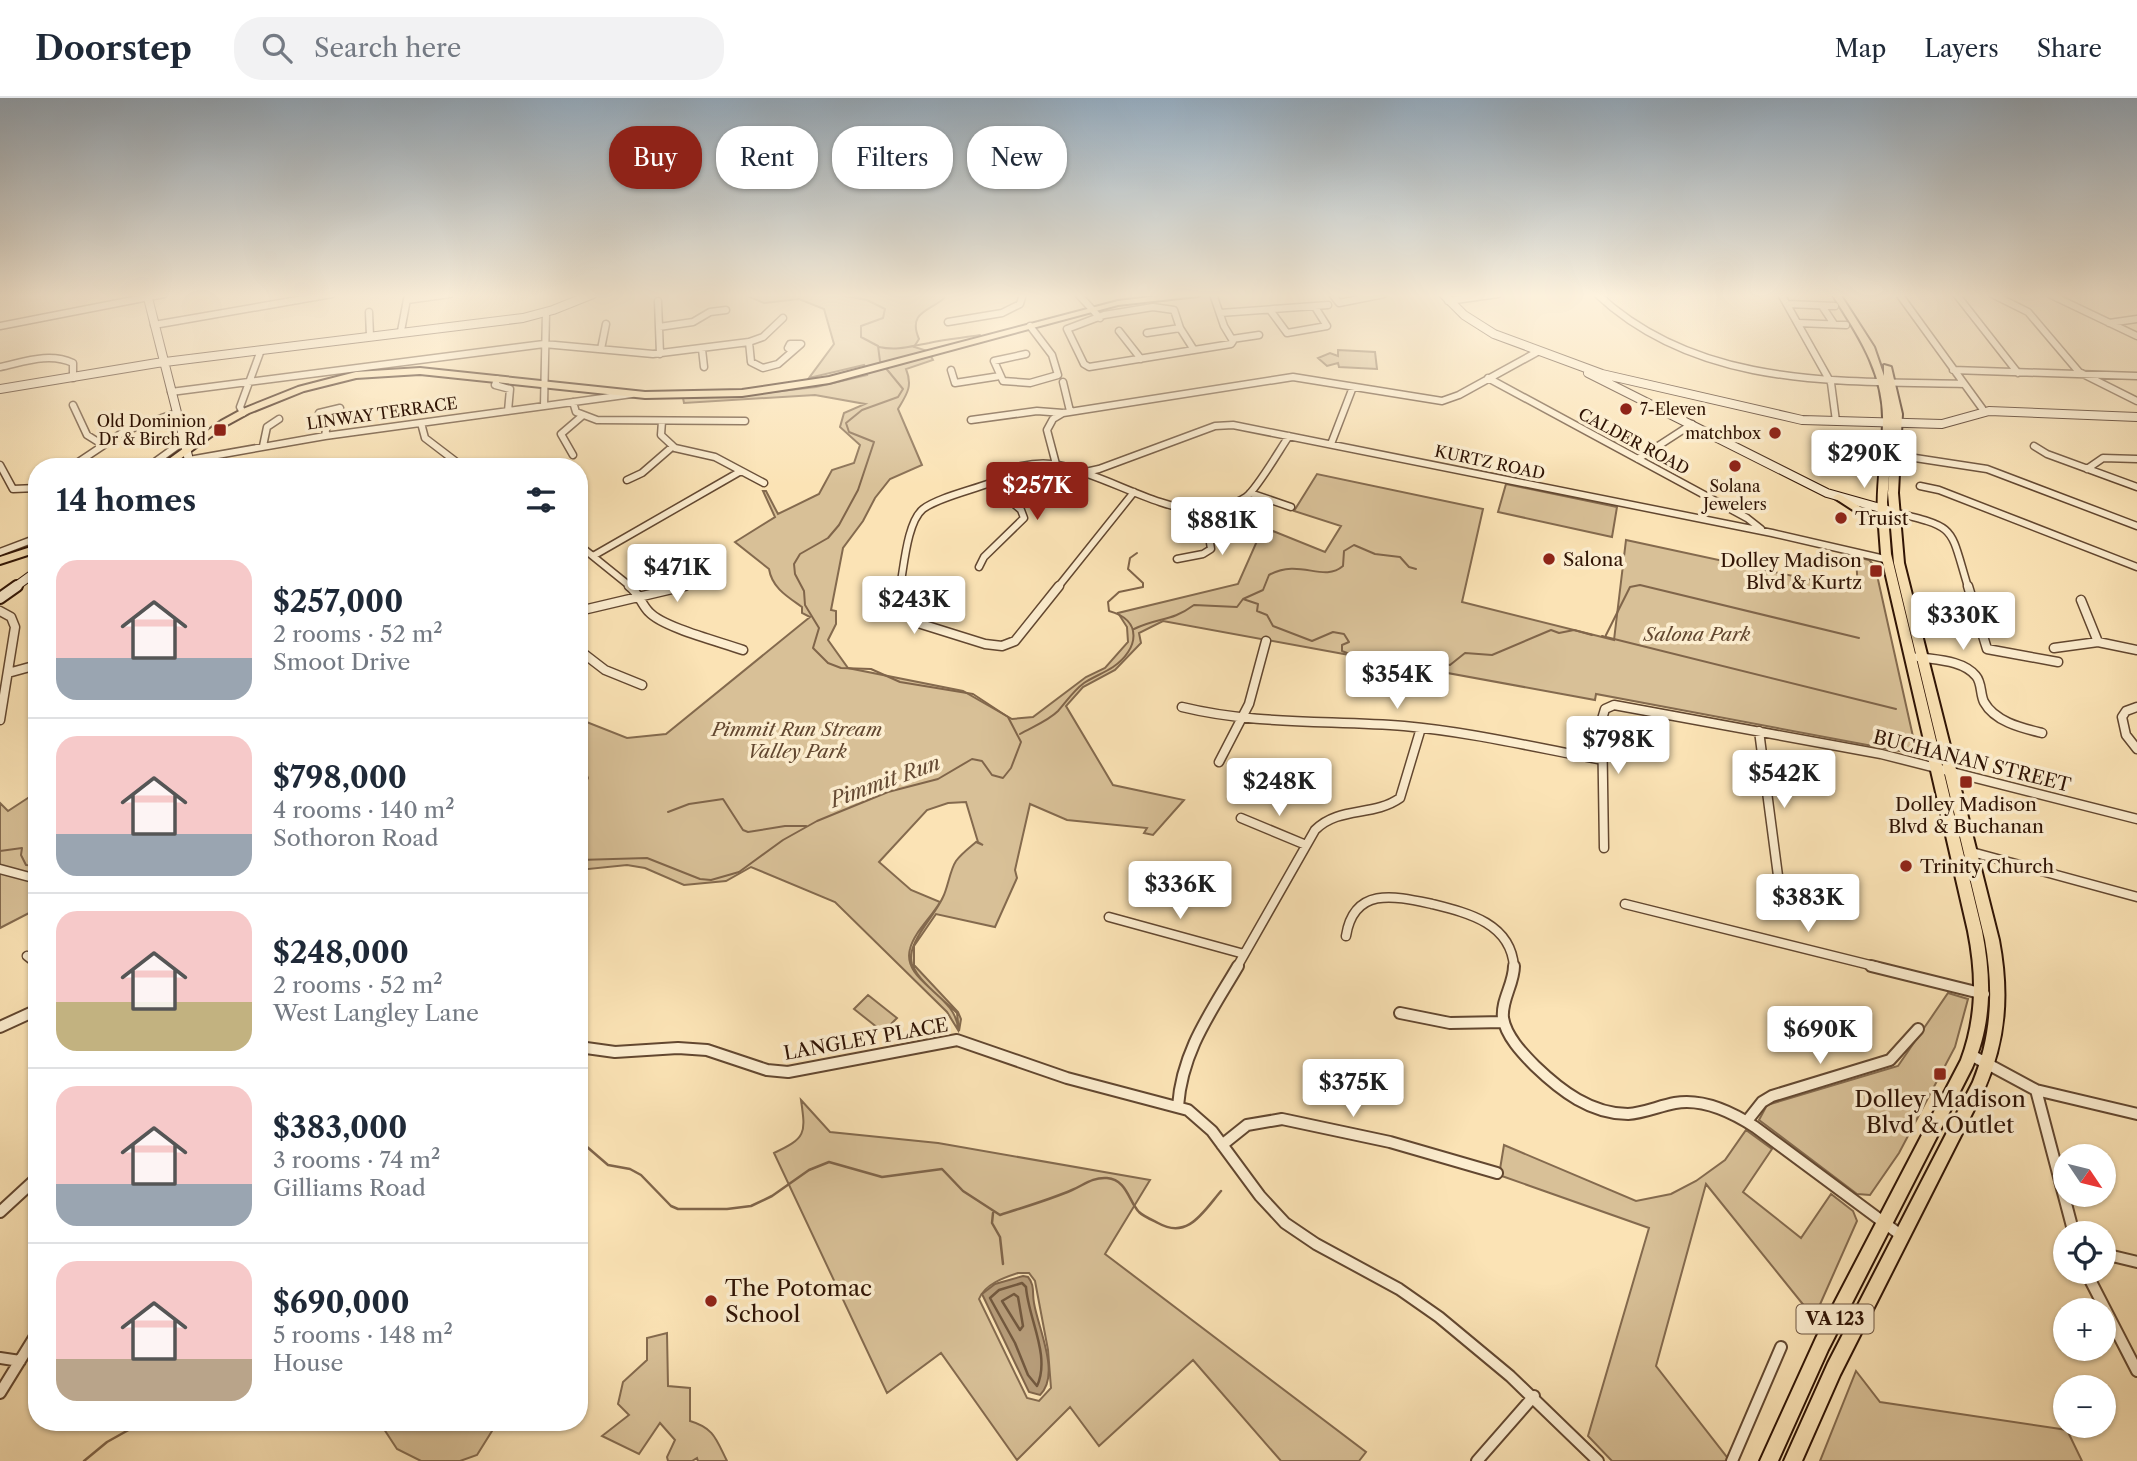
<!DOCTYPE html>
<meta charset="utf-8">
<style>
body{margin:0;font-family:"Libre Caslon Text",serif;background:#f2f2f3;color:#1f2937;height:100vh;display:flex;flex-direction:column;font-size:26px;white-space:nowrap}
*{box-sizing:border-box;margin:0}
p{font-size:23px;color:#747a83}
.icon{flex:none;width:38px;height:38px;fill:none;stroke:currentColor;stroke-width:2;stroke-linecap:round;stroke-linejoin:round}
.map{position:relative;flex:1;overflow:hidden}
.details{position:absolute;left:28px;top:360px;width:560px;height:973px;display:flex;flex-direction:column;background:#fff;border-radius:28px;box-shadow:0 2px 5px #0004}
.details>*{flex:none}
.guide{position:absolute;left:609px;top:28px;width:665px;height:63px;display:flex;gap:14px}
.needle{width:46px;rotate:125deg}
.tools{position:absolute;left:2053px;top:1046px;display:grid;gap:14px}
.tools a{display:grid;place-items:center;width:63px;height:63px;border-radius:50%;background:#fff;box-shadow:0 2px 5px #0004;font-size:35px}
.price{position:absolute;translate:-50% -60px;padding:0 16px;border-radius:7px;background:#fff;color:#222;font-size:23px;line-height:46px;filter:drop-shadow(0 2px 4px #0008)}
.price::after{content:'';position:absolute;left:50%;top:42px;width:21px;height:16px;margin-left:-10px;background:inherit;clip-path:polygon(0 0,100% 0,50% 100%)}
.price.on{background:#8f2418;color:#fff}
ul{padding:0;list-style:none}
li{display:flex;align-items:center;gap:21px;height:175px;padding:0 28px}
li+li{border-top:2px solid #e0e1e3}
li span{display:grid;place-items:center;flex:none;width:196px;height:140px;border-radius:21px;color:#555}
li>.icon{margin-inline-start:auto}
span .icon{width:84px;height:84px;fill:#fffc;stroke-width:1}
li b{font-size:30px}
h2{display:flex;justify-content:space-between;align-items:center;height:84px;padding:0 28px;font-size:30px}
.pill{padding:0 24px;border-radius:28px;background:#fff;box-shadow:0 2px 5px #0004;font-size:24px;line-height:63px}
.pill.on{background:#8f2418;color:#fff}
header{display:flex;align-items:center;gap:42px;box-sizing:border-box;height:98px;padding:0 35px;background:#fff;border-bottom:2px solid #e0e1e3}
header strong{font-size:33px}
nav{display:flex;gap:38px;margin-inline-start:auto;font-size:24px}
.search{width:490px;height:63px;background:#f2f2f3;display:flex;align-items:center;gap:18px;box-sizing:border-box;padding:0 24px;border-radius:28px;color:#747a83;font-size:26px}
.map>svg:first-child{display:block}
.green{fill:#d8c097;stroke:#846a4e;stroke-width:2;fill-rule:evenodd}
.water{fill:#b69c79;stroke:#80654a;stroke-width:2}
.lines{fill:none;stroke-linecap:round;stroke-linejoin:round}
.shore{stroke:#72583e;stroke-width:2.5}
.stream-far1{stroke:#80654a;stroke-width:2}
.stream{stroke:#80654a;stroke-width:2.5}
.street-far2-casing{stroke:#624730;stroke-width:9}
.street-far1-casing{stroke:#624730;stroke-width:11}
.street-casing{stroke:#624730;stroke-width:14}
.secondary-far1-casing{stroke:#2f1304;stroke-width:10}
.secondary-casing{stroke:#2f1304;stroke-width:14}
.primary-casing{stroke:#2f1304;stroke-width:4}
.street-far2{stroke:#fcedcf;stroke-width:6}
.street-far1{stroke:#fcedcf;stroke-width:8}
.street{stroke:#fcedcf;stroke-width:10}
.secondary-far1{stroke:#fcedcf;stroke-width:8}
.secondary{stroke:#fcedcf;stroke-width:10}
.primary{fill:#fbe3b5;fill-rule:evenodd}
.poi-dot{fill:#8f2418;stroke:#fcedcf;stroke-width:2.5}
.labels{text-anchor:middle;dominant-baseline:central;stroke-width:7;stroke-linejoin:round;paint-order:stroke}
.far-poi-label{font-size:16px;fill:#2f1304;stroke:#fcedcf;text-anchor:end}
.far-street-label{font-size:16px;fill:#2f1304;stroke:#fcedcf}
.shield{fill:#fcedcf;stroke:#6c5441;stroke-width:2}
.shield-label{font-size:18px;font-weight:bold;fill:#2f1304}
.poi-label{font-size:19px;fill:#2f1304;stroke:#fcedcf;text-anchor:start}
.park-label{font-size:19px;font-style:italic;fill:#624730;stroke:#fcedcf}
.street-label{font-size:19px;fill:#2f1304;stroke:#fcedcf}
.water-label{font-size:21px;font-style:italic;fill:#654a33;stroke:#fcedcf}
.near-poi-label{font-size:23px;fill:#2f1304;stroke:#fcedcf}
</style>
<header>
<strong>Doorstep</strong>
<div class="search"><svg class="icon" aria-label="search" viewBox="0 0 24 24"><circle cx="10" cy="10" r="6"/><path d="M15 15l6 6"/></svg>Search here</div>
<nav><a>Map</a><a>Layers</a><a>Share</a></nav>
</header>
<div class="map">
<svg width="2137" height="1363" viewBox="0 0 2137 1363">
<rect width="100%" height="100%" fill="#fbe3b5"/>
<filter id="stains"><feTurbulence type="fractalNoise" baseFrequency=".00286" numOctaves="4"/><feColorMatrix values="0 0 0 0 .2 0 0 0 0 .09 0 0 0 0 .02 0 0 0 .5 -.17"/></filter>
<radialGradient id="worn" r=".72"><stop offset=".6" stop-color="#630" stop-opacity="0"/><stop offset="1" stop-color="#630" stop-opacity=".3"/></radialGradient>
<path class="green" d="M743,196H948C935,213 906,211 919,241L914,249L928,253L933,262L906,271C913,288 907,296 898,311L922,367L890,381L875,400L863,423L843,450L831,512L836,513V526L828,542L848,570L963,593L1012,621L1033,619L1086,579L1105,570L1128,544L1127,529L1118,515L1238,486L1261,434L1270,437L1273,433L1325,454L1341,428L1294,413L1317,376L1483,411L1462,504L1614,542L1626,442L1858,492L1856,459L1869,462L1875,468L1916,652L1910,655L1596,596L1595,602L1163,523L1139,535L1141,545L1115,572L1083,589L1066,608L1113,687L1184,702L1153,737L1144,735L1147,730L1067,722L1030,706L1015,772L1017,780L995,829L936,816L914,848V867L958,914L961,921L959,933L957,915C943,901 919,884 912,866C905,846 935,818 943,799C948,789 950,772 956,763C961,756 969,750 976,744L983,747L978,744L966,704L948,705L927,712L879,764L911,792L940,804C932,819 914,834 910,851C901,884 958,897 958,932L947,914L835,804L751,769L726,783L684,787L645,770L627,767L579,772V698L588,680L579,659V621L627,640L666,636L810,519L802,515V509C788,499 772,490 769,471L735,444L775,419L763,393H766L778,416L819,396L832,372L854,365L860,347L840,329L844,315L865,306L815,297L684,305L683,300L739,298L816,289L867,277L864,267L809,280L834,246L824,211L799,201L764,205Z
M1338,252L1375,254L1377,271L1339,269L1338,265L1327,268L1318,260L1330,255L1338,258Z
M1506,386L1617,409L1612,439L1498,414Z
M37,694V814L29,815L0,830V705L8,713Z
M1948,895L1968,901L1955,949L1899,1055L1870,1097L1857,1096L1759,1022L1767,1007L1898,968Z
M868,897L897,920L883,934L854,911Z
M801,1002L830,1034L938,1045L1150,1082L1105,1156L1366,1354L1359,1363H1281L1193,1262L1099,1348L1070,1309L1017,1362L941,1255L887,1295L774,1055C806,1040 806,1036 801,1002ZM1018,1175H1029L1035,1183L1048,1252L1051,1290L1039,1303L1027,1300L979,1201C985,1186 1003,1180 1018,1175Z
M1746,1032L1772,1051L1743,1094L1801,1140L1831,1096L1853,1113L1857,1123L1814,1220L1706,1086L1656,1268L1730,1363H1612L1588,1338L1649,1130L1499,1077L1504,1047L1636,1103L1671,1096L1696,1083L1725,1062Z
M667,1235L668,1288L690,1290V1323C714,1330 716,1341 727,1363H698L697,1360L692,1363H668L667,1359L675,1342L660,1325L639,1356L602,1338L629,1317L618,1306L623,1284L647,1262V1240Z
M1856,1273L1880,1304L2067,1332L2082,1363H1820Z
M380,1325H491L492,1333L477,1357L460,1363H421L397,1351Z"/>
<path class="water" d="M1023,1178L1028,1179C1035,1187 1032,1195 1034,1205C1038,1230 1061,1277 1040,1297L1029,1294L982,1196L995,1186Z"/>
<g class="lines">
<path class="shore" d="M1022,1185L1026,1189C1028,1220 1051,1258 1037,1288L1028,1277L1015,1245L990,1200L999,1192Z
M1014,1196L1018,1199L1023,1228L1020,1232L1002,1203Z"/>
<path class="stream-far1" d="M879,249C898,253 911,248 929,245C946,241 963,240 980,237
M1243,501L1258,506L1257,513L1267,517L1273,528L1312,543L1333,534L1344,536L1349,544L1342,547V553L1357,559L1405,567L1416,561L1450,567L1465,555L1492,557L1551,532L1559,535L1574,532L1592,537
M1134,531C1159,519 1171,524 1194,507L1237,509L1243,501L1263,492L1269,477C1300,460 1323,485 1343,468L1344,453L1354,447L1375,456L1400,459L1409,469L1416,471
M1606,537L1630,489L1640,487L1859,540
M1602,538L1896,611
M1020,636C1032,629 1048,623 1058,613C1067,603 1073,593 1084,585C1093,579 1104,575 1113,569C1139,551 1143,522 1109,513L1108,504L1119,494L1143,489V485L1128,471L1130,460L1137,455
M668,714L689,706L723,701L743,732L748,734L785,728H806
M0,753L22,750L21,757L26,767L37,768
M579,762L647,760L700,781L711,782L739,774L783,742L817,723L888,694L938,681L972,661L982,663L992,677L1003,680L1011,670L1021,644L1008,619L973,596L900,584L871,571L841,570L828,565L813,550L819,530L805,507L804,493L795,476L794,466L800,456L828,440L839,427L858,392L874,344L849,334L846,325L862,312L898,299L903,291L880,263L878,248L861,239V228L883,220L885,211L867,202L834,196"/>
<path class="stream" d="M579,1042L608,1067L630,1071L641,1077L671,1108L678,1111H727L751,1108L772,1098L809,1072L829,1064L882,1079L942,1071L963,1093L1000,1117C1024,1109 1049,1102 1072,1092C1084,1087 1092,1079 1107,1080C1127,1082 1128,1102 1139,1114C1143,1118 1152,1122 1158,1125C1188,1142 1203,1114 1221,1093
M993,1115L992,1125L1000,1139L1003,1166
M84,1363L107,1344L141,1325"/>
<defs>
<path id="street-far2" d="M1078,196L1100,220
M1332,196L1339,205L1384,196
M1597,196C1697,290 1837,283 1964,286
M1781,196L1831,285L1836,323
M1899,196L1984,313
M1956,196L2018,275
M1992,196L2028,214L2079,274L2137,303
M2049,196L2137,238
M407,202L450,196
M658,203L660,256
M1448,203L1498,196
M1788,206L1835,208
M1822,208L1834,226
M1153,209L1174,212L1180,230L1194,252L1089,269L1084,266L1067,231L1104,217Z
M1270,212L1287,235L1327,228L1315,209
M369,214L370,238
M1220,215L1328,207
M948,224L1002,215L1020,206L1023,196
M1799,225L1846,227
M2109,225L2137,221
M154,227L332,196
M0,228L164,196
M659,229L693,224L710,214L726,212
M401,233L408,196
M1119,233L1141,261
M1147,235L1180,230
M1232,241L1259,237
M749,244L751,264L763,270L778,266L801,246H790L788,250L792,252
M601,251L606,226
M702,251L704,269
M1194,252L1231,246L1233,243L1224,228L1213,196
M1026,256L994,263L1003,283L1030,285L1058,277L1052,257L1030,228
M0,269C24,264 49,254 73,265V280
M951,272L955,285L1000,278
M1953,272L2137,278
M1488,280L1747,420L1761,431
M497,281L495,287L510,291L508,313
M1063,284L1070,313
M171,294L544,246L653,256L749,244L763,239L783,220
M573,304L576,314L597,322L745,323
M73,307L87,337L103,347
M544,308L546,214
M243,315L240,309L261,252
M319,315L340,310
M971,322L1037,313L1063,315L1293,279L1442,303L1459,297L1539,253
M662,323L661,337L675,350L715,359L764,385
M421,325L425,340L463,369
M325,338L329,314
M1331,346L1353,289
M263,348L267,329L279,321
M2034,348L2047,356L2137,389
M1889,356L1987,371L2137,428
M573,357L561,336L582,318
M1638,361L1692,326
M189,362L325,338L632,296
M189,362L213,369
M1056,366L1047,332L1053,321L1063,315
M0,367L13,391L37,390
M71,369L125,333L176,315
M148,369L184,343
M2087,371L2103,360L2137,361
M1081,375L1099,371L1215,328L1233,327L1772,435L1889,462
M627,382L642,375L672,349
M1920,388L1939,392L2137,469
M1250,395L1291,409
M1893,414C1958,430 1949,427 1968,489
M579,447L631,489
M0,454L37,440
M593,458L741,373
M1177,461L1203,456L1211,451L1205,413
M979,469L984,459L1024,420L1021,412L990,385
M681,489L702,480
M900,489C904,469 907,424 923,411C937,400 972,392 990,385C1000,368 1039,363 1058,367C1105,377 1153,409 1200,413C1214,414 1235,406 1246,399C1257,391 1280,351 1289,338
M1058,489L1134,394"/>
<path id="street-far1" d="M629,488C639,495 641,506 649,514C664,530 721,544 743,552
M901,488L904,511L921,526L985,546L1002,548L1015,543L1059,488
M1968,488L1987,551L2058,564
M2081,502L2098,544
M0,513L11,519L15,529L0,622
M579,513L685,488
M2054,550L2098,544L2137,552
M579,552L605,572L642,587
M1918,559C1936,562 1963,562 1976,578C1982,585 1980,596 1984,604C1995,624 2022,630 2042,635
M8,575L37,567
M1182,609C1255,627 1329,622 1404,628C1471,634 1537,650 1603,662
M2137,609L2126,613L2122,619L2126,637L2137,651
M1759,633L1780,793
M1219,664L1249,606L1266,543
M1241,720L1306,747
M1604,750L1602,621L1605,611L1614,607L1881,656L2137,721
M1968,753L2137,799
M0,771L37,781
M1625,806L1878,869
M1109,819L1244,856
M1346,838C1354,788 1395,798 1432,806C1468,815 1511,825 1514,869
M27,858L37,866
M1237,869L1315,732C1339,708 1373,719 1400,700L1421,630"/>
<path id="street" d="M1514,868C1514,886 1501,902 1503,920C1506,938 1522,955 1535,968C1561,993 1591,1016 1628,1016C1644,1015 1659,1008 1675,1005C1703,1000 1732,1014 1755,1029L1902,1138
M1871,868L1984,896
M1400,915L1450,925L1504,924
M0,929L37,912
M579,949L615,954L678,950L707,952L767,972L788,974L957,942L1067,980L1188,1012L1212,1033L1260,1098L1285,1125L1316,1146L1399,1191L1439,1219L1510,1278L1598,1363
M1971,957L2036,992L2137,1016
M2036,992L2074,1136
M1178,1008C1182,953 1211,914 1238,868
M1747,1023L1762,1004L1772,998L1890,962L1918,931
M1222,1047L1247,1027L1282,1021L1390,1044L1497,1075
M0,1114L37,1080
M2104,1156L2137,1164
M2086,1174L2137,1273
M0,1260L20,1263
M0,1295L37,1235
M1477,1363L1534,1298
M1732,1363L1781,1249"/>
<path id="secondary-far1" d="M147,196L189,362L177,369
M1443,196L1464,217L1494,236L1602,276L1802,322L1942,326L1989,313L2137,319
M1588,275L1827,395L1891,413
M0,291L157,265L523,220L553,212L593,196
M15,489L37,473"/>
<path id="secondary" d="M0,500L17,488"/>
<path id="primary" d="M1174,196H1202L1198,198L1118,207L829,285L742,298L645,300L420,276L356,280L304,293L249,315L227,327L169,369H158L221,323L243,311L298,289L356,274L420,270L645,294L742,292L829,279L1118,203Z
M1832,196H1840L1874,249L1884,278V267L1891,269L1902,316L1898,395L1904,465L1999,842C2009,895 2006,942 1984,992L1840,1277L1802,1363H1784L1828,1265L1973,984C1992,937 1994,892 1985,842L1894,465L1888,395L1890,365L1887,404L1891,456L1982,833C1991,880 1992,925 1972,970L1828,1252L1778,1363H1760L1816,1240L1961,962C1977,919 1977,878 1968,833L1881,456L1879,429L1833,399L1838,396L1841,397L1878,420C1876,388 1882,358 1883,326C1885,276 1858,237 1832,196Z
M37,447V454L0,466V459Z"/>
</defs>
<use href="#street-far2" class="street-far2-casing"/>
<use href="#street-far1" class="street-far1-casing"/>
<use href="#street" class="street-casing"/>
<use href="#secondary-far1" class="secondary-far1-casing"/>
<use href="#secondary" class="secondary-casing"/>
<use href="#primary" class="primary-casing"/>
<use href="#street-far2" class="street-far2"/>
<use href="#street-far1" class="street-far1"/>
<use href="#street" class="street"/>
<use href="#secondary-far1" class="secondary-far1"/>
<use href="#secondary" class="secondary"/>
<use href="#primary" class="primary"/>
</g>
<linearGradient id="sky" x2="0" y2="1"><stop stop-color="#94aabc"/><stop offset="0.51" stop-color="#fdf2de"/><stop offset="1" stop-color="#fdf2de" stop-opacity="0"/></linearGradient>
<rect width="2137" height="387" fill="url(#sky)"/>
<g class="poi-dot">
<circle cx="1626" cy="311" r="7"/>
<rect x="213" y="325" width="14" height="14" rx="3.5"/>
<circle cx="1775" cy="335" r="7"/>
<circle cx="1735" cy="368" r="7"/>
<circle cx="1841" cy="420" r="7"/>
<circle cx="1549" cy="461" r="7"/>
<rect x="1869" y="466" width="14" height="14" rx="3.5"/>
<rect x="1959" y="677" width="14" height="14" rx="3.5"/>
<circle cx="1906" cy="768" r="7"/>
<rect x="1933" y="969" width="14" height="14" rx="3.5"/>
<circle cx="711" cy="1203" r="7"/>
</g>
<g class="labels">
<g class="far-poi-label">
<text x="1640" y="311" text-anchor="start">7-Eleven</text>
<text x="206" y="323">Old Dominion<tspan x="206" dy="18">Dr &amp; Birch Rd</tspan></text>
<text x="1761" y="335">matchbox</text>
<text x="1735" y="388" text-anchor="middle">Solana<tspan x="1735" dy="18">Jewelers</tspan></text>
</g>
<g class="far-street-label">
<text transform="translate(382 315) rotate(-8)">LINWAY TERRACE</text>
<text transform="translate(1634 343) rotate(28)">CALDER ROAD</text>
<text transform="translate(1490 364) rotate(12)">KURTZ ROAD</text>
</g>
<rect class="shield" x="1796.5" y="1206.5" width="77" height="29" rx="5"/>
<g class="shield-label">
<text x="1835" y="1221">VA 123</text>
</g>
<g class="poi-label">
<text x="1855" y="420">Truist</text>
<text x="1563" y="461">Salona</text>
<text x="1862" y="462" text-anchor="end">Dolley Madison<tspan x="1862" dy="22">Blvd &amp; Kurtz</tspan></text>
<text x="1966" y="706" text-anchor="middle">Dolley Madison<tspan x="1966" dy="22">Blvd &amp; Buchanan</tspan></text>
<text x="1920" y="768">Trinity Church</text>
</g>
<g class="park-label">
<text x="1697" y="536">Salona Park</text>
<text x="797" y="631">Pimmit Run Stream<tspan x="797" dy="22">Valley Park</tspan></text>
</g>
<g class="street-label">
<text transform="translate(1972 663) rotate(14)">BUCHANAN STREET</text>
<text transform="translate(866 941) rotate(-10)">LANGLEY PLACE</text>
</g>
<g class="water-label">
<text transform="translate(885 683) rotate(-20)">Pimmit Run</text>
</g>
<g class="near-poi-label">
<text x="1940" y="1001">Dolley Madison<tspan x="1940" dy="26">Blvd &amp; Outlet</tspan></text>
<text x="725" y="1190" text-anchor="start">The Potomac<tspan x="725" dy="26">School</tspan></text>
</g>
</g>
<rect width="100%" height="100%" filter="url(#stains)"/>
<rect width="100%" height="100%" fill="url(#worn)"/>
</svg>
<div class="tools">
<a><svg class="needle" viewBox="-14 -14 28 28"><path d="M0-13l5 13h-10z" fill="#e53935"/><path d="M0 13l5-13h-10z" fill="#747a83"/></svg></a>
<a><svg class="icon" aria-label="locate" viewBox="0 0 24 24"><circle cx="12" cy="12" r="6"/><path d="M12 2v4M12 18v4M2 12h4M18 12h4"/></svg></a>
<a>+</a>
<a>−</a>
</div>
<b class="price" style="left:1864px;top:392px">$290K</b>
<b class="price on" style="left:1037px;top:424px">$257K</b>
<b class="price" style="left:1222px;top:459px">$881K</b>
<b class="price" style="left:677px;top:506px">$471K</b>
<b class="price" style="left:914px;top:538px">$243K</b>
<b class="price" style="left:1963px;top:554px">$330K</b>
<b class="price" style="left:1397px;top:613px">$354K</b>
<b class="price" style="left:1618px;top:678px">$798K</b>
<b class="price" style="left:1784px;top:712px">$542K</b>
<b class="price" style="left:1279px;top:720px">$248K</b>
<b class="price" style="left:1180px;top:823px">$336K</b>
<b class="price" style="left:1808px;top:836px">$383K</b>
<b class="price" style="left:1820px;top:968px">$690K</b>
<b class="price" style="left:1353px;top:1021px">$375K</b>
<div class="guide">
<a class="pill on">Buy</a>
<a class="pill">Rent</a>
<a class="pill">Filters</a>
<a class="pill">New</a>
</div>
<section class="details">
<h2>14 homes<svg class="icon" aria-label="filters" viewBox="0 0 24 24"><path d="M4 7h16M4 17h16"/><circle cx="9" cy="7" r="2"/><circle cx="15" cy="17" r="2"/></svg></h2>
<ul>
<li><span style="background:linear-gradient(#f6c9c9 70%,#9aa5b1 0)"><svg class="icon" aria-label="home" viewBox="0 0 24 24"><path d="M3 11l9-7 9 7M6 9v11h12V9"/></svg></span><div><b>$257,000</b><p>2 rooms · 52 m²</p><p>Smoot Drive</p></div></li>
<li><span style="background:linear-gradient(#f6c9c9 70%,#9aa5b1 0)"><svg class="icon" aria-label="home" viewBox="0 0 24 24"><path d="M3 11l9-7 9 7M6 9v11h12V9"/></svg></span><div><b>$798,000</b><p>4 rooms · 140 m²</p><p>Sothoron Road</p></div></li>
<li><span style="background:linear-gradient(#f6c9c9 65%,#c2b280 0)"><svg class="icon" aria-label="home" viewBox="0 0 24 24"><path d="M3 11l9-7 9 7M6 9v11h12V9"/></svg></span><div><b>$248,000</b><p>2 rooms · 52 m²</p><p>West Langley Lane</p></div></li>
<li><span style="background:linear-gradient(#f6c9c9 70%,#9aa5b1 0)"><svg class="icon" aria-label="home" viewBox="0 0 24 24"><path d="M3 11l9-7 9 7M6 9v11h12V9"/></svg></span><div><b>$383,000</b><p>3 rooms · 74 m²</p><p>Gilliams Road</p></div></li>
<li><span style="background:linear-gradient(#f6c9c9 70%,#b9a48a 0)"><svg class="icon" aria-label="home" viewBox="0 0 24 24"><path d="M3 11l9-7 9 7M6 9v11h12V9"/></svg></span><div><b>$690,000</b><p>5 rooms · 148 m²</p><p>House</p></div></li>
</ul>
</section>
</div>
